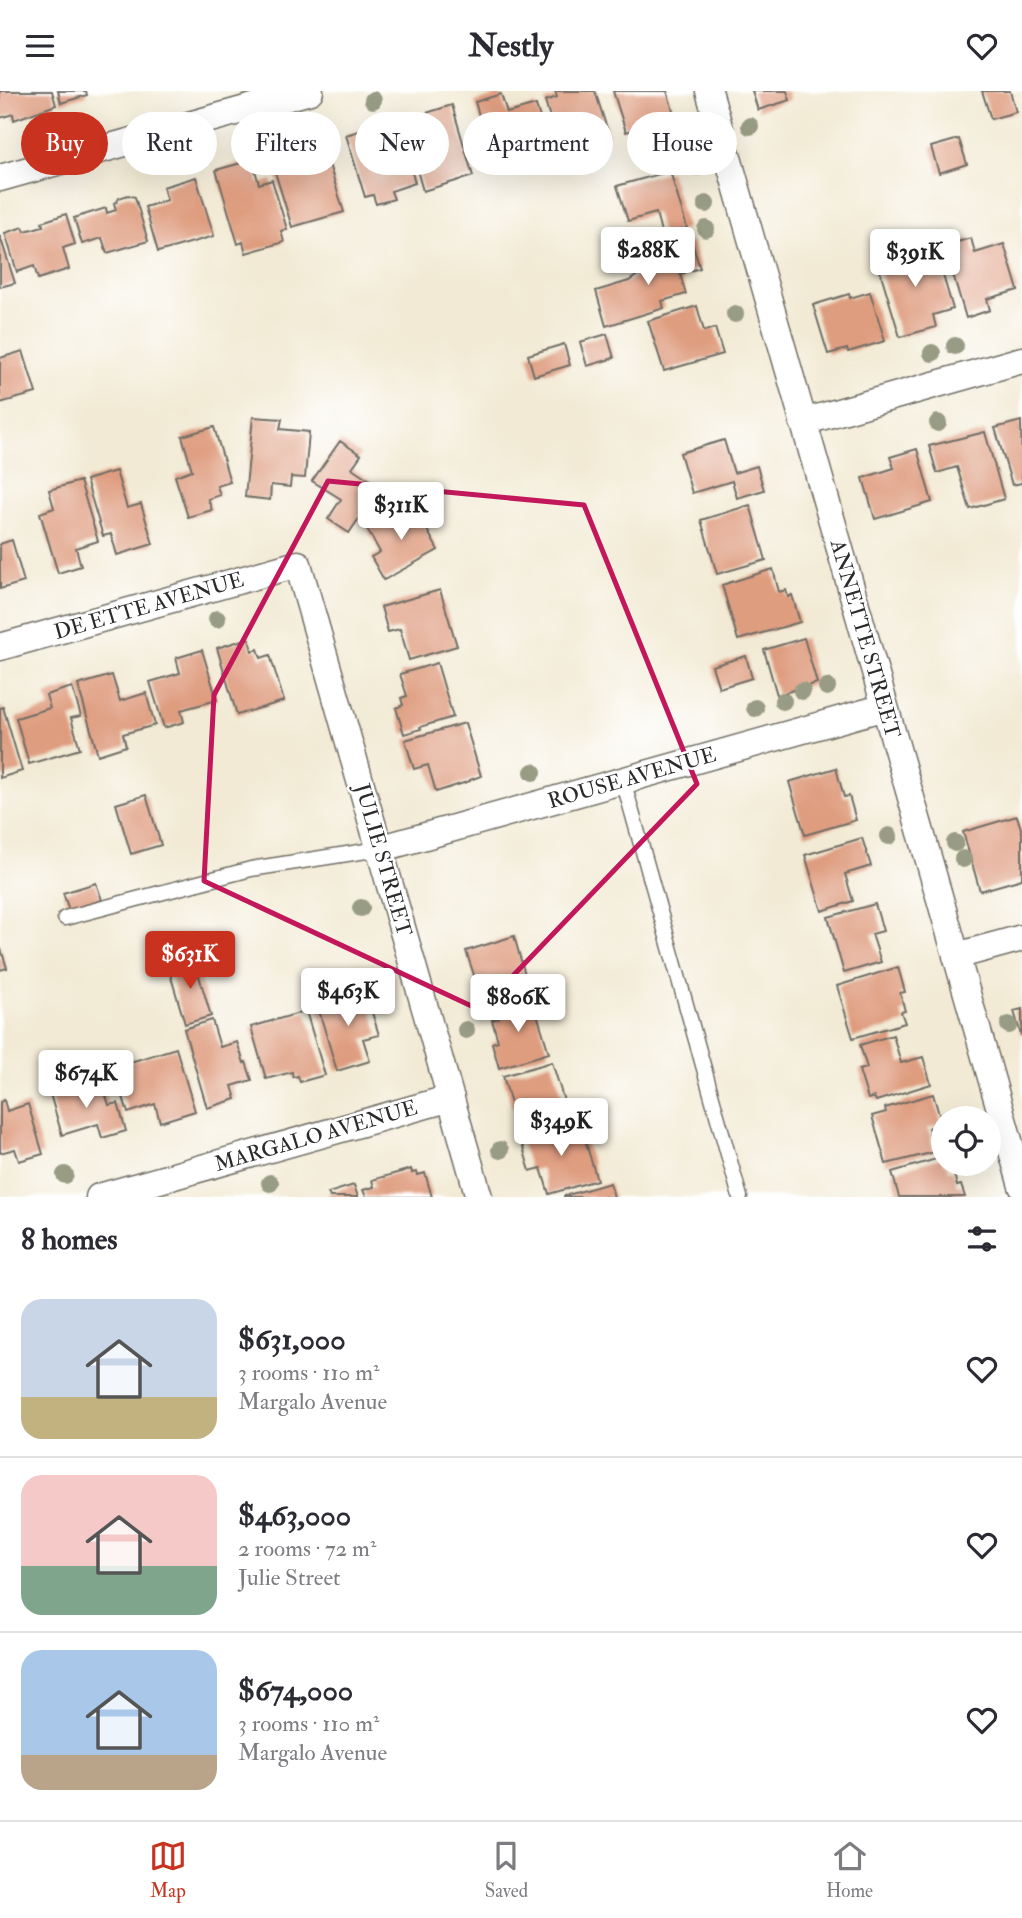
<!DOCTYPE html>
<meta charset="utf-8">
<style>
body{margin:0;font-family:"IM FELL Double Pica",serif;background:#f2f2f3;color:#2b2b33;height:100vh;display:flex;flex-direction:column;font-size:26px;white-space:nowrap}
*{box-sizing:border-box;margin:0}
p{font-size:23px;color:#7c7c81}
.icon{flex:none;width:38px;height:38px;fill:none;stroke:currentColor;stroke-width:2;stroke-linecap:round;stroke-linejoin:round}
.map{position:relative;height:1106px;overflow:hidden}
.details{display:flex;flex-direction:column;background:#fff;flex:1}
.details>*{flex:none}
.hud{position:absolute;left:21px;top:21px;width:980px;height:63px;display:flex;gap:14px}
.tools{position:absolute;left:931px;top:1015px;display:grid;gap:14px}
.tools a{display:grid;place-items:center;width:70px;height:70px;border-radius:50%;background:#fff;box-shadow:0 7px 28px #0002;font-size:35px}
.price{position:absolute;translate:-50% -60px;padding:0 16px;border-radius:7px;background:#fff;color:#222;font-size:23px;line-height:46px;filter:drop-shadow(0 2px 4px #0008)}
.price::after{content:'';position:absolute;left:50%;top:42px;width:21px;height:16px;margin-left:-10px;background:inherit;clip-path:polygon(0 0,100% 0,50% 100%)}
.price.current{background:#c8321e;color:#fff}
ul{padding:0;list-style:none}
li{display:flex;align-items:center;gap:21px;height:175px;padding:0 21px}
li+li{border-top:2px solid #e1e1e2}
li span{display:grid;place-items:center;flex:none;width:196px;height:140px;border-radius:21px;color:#555}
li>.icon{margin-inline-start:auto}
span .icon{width:84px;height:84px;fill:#fffc;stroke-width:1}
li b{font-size:30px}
h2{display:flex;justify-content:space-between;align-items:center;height:84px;padding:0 21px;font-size:30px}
.tag{padding:0 24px;border-radius:32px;background:#fff;box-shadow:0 7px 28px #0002;font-size:24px;line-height:63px}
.tag.current{background:#c8321e;color:#fff}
header{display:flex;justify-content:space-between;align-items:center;height:91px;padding:0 21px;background:#fff;font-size:32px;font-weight:700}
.dock{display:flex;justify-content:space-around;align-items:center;height:98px;border-top:2px solid #e1e1e2;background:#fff;font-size:19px;color:#7c7c81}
.dock a{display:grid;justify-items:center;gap:4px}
.dock .current{color:#c8321e}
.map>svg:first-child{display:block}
.building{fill:#df9d80}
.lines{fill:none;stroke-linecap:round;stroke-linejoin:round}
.service-casing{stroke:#716e66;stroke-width:17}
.minor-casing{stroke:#716e66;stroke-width:29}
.service{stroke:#fff;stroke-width:14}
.minor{stroke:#fff;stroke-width:26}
.tree{fill:#999c84}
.marked{fill:none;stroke:#c2185b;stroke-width:5;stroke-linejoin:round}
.labels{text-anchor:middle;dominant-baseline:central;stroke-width:5;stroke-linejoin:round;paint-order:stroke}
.street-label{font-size:21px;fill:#2b2b2b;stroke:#fff}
</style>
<header><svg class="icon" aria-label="menu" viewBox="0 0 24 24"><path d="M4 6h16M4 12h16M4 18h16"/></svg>Nestly<svg class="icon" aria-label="heart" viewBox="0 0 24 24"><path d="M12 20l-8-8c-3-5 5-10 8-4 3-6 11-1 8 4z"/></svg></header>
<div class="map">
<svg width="1022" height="1106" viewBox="0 0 1022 1106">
<rect width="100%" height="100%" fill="#fff"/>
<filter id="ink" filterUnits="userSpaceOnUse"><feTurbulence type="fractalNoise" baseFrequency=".0143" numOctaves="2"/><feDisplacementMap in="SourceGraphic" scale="14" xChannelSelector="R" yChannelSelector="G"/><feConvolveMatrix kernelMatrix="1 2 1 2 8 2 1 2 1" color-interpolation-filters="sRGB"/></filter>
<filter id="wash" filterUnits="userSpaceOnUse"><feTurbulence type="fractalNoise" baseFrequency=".00686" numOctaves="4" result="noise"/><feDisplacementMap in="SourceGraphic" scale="28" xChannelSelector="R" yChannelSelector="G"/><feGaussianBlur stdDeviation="1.57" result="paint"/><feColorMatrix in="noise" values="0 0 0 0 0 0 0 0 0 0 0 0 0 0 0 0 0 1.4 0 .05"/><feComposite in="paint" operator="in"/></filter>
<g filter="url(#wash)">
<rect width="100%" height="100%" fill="#f2ead4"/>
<g id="blocks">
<path class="building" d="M0,0H52L56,14L14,29L13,23L0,27Z
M58,0H86L87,4L61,12Z
M555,0H595L609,44L560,59L545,10L557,6Z
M613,0H667L675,26L626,41Z
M752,0H787L790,9L758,19Z
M982,0H1010L1016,21L991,28Z
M501,3L507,22L536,14L551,62L495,79L475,11Z
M452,14L473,85L423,100L409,51L426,46L420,24Z
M378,34L382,49L401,43L415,92L391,100L394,108L376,113L373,104L365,106L346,44Z
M959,48L967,73L939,82L931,56Z
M322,51L344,121L292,136L275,81L292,76L288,61Z
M252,69L259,93L272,89L287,138L281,140L284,151L246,162L243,151L238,153L216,79Z
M670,80L687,137L662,144L656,122L628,130L617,95Z
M196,86L214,145L158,161L145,116L167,109L163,96Z
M128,104L135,106L148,150L107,162L102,147L82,153L74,127L106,117L107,122L116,119L114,112L117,111L119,107Z
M66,123L75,153L63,157L69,178L38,188L34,175L17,181L5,142L23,136L25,140L43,135L42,131Z
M0,145L15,192L0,196Z
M971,147L975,162L1004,153L1018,199L987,208L990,219L966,227L950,173L952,172L947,154Z
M692,152L700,177L680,183L686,203L662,210L664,217L606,235L596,200L629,190L660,168L670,165L668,159Z
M934,154L953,218L933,224L936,236L900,246L877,170Z
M870,201L885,250L848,261L847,258L828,263L813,214L849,203L850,207Z
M697,215L704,240L715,237L723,263L664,280L648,230Z
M607,243L614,267L587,275L580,251Z
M564,253L570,274L534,285L528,264Z
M23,260L36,302L0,312V267Z
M253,326L282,328L280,338L309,341L305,387L291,386L290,396L271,394L270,409L245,406Z
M1021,330L1022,392L1012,394L995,337Z
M214,336L230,391L217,395L220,404L208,408L212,419L188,426L175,385L192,379L182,345Z
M985,341L1004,408L970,418L957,376L937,382L929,355Z
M724,349L734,382L757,375L764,399L737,407L732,390L692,402L680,362Z
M340,350L361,364L352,377L380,396L349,442L328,428L341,408L312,390Z
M917,358L932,411L875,428L863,387L894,377L890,366Z
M116,380L127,417L141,413L153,453L117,464L111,443L103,445L86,389Z
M80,390L98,450L76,457L81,475L58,482L40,422L54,417L49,399Z
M413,413L438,459L384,489L371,466L380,461L367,438Z
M750,414L766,469L717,483L701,429Z
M12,449L24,491L0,498V453Z
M773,478L779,501L786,499L788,506L792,504L800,531L738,549L722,494Z
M440,499L457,555L409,569L400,538L388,541L381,516Z
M249,547L252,560L258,558L261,567L270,564L284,610L237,624L217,557Z
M804,547L817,592L777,604L764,559Z
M202,559L217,609L181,619L184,631L164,637L150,591L180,582L176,567Z
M746,565L752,587L719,597L712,575Z
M437,572L453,626L420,636L421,638L404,643L396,617L403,614L401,607L407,605L400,583Z
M112,584L120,610L146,602L155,634L123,643L126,655L98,664L78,594Z
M72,596L81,625L71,627L80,658L29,673L16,627L50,617L46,604Z
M3,616L22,680L0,687V617Z
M465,632L481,685L470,689V690L436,701L428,674L414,678L405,649Z
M836,677L844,706L849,705L856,729L805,744L789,691Z
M146,704L161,754L131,763L116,713Z
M1017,725L1022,741V788L980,800L963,741Z
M862,747L871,775L845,783L853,810L822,820L805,764Z
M96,792L102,809L69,819L63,802Z
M875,813L883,840L872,843L881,871L844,882L828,826Z
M514,845L530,901L496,911L489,887L476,890L466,860Z
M0,855L7,877L0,879Z
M194,868L211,925L185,933L168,876Z
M898,876L905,901L900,902L905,920L901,921L905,932L853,947L837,895Z
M365,899L379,944L363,948L370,970L337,980L317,913Z
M532,907L549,962L499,977L492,952L498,950L492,929L499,927L496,918Z
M1022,918V944H1021L1014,920Z
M306,920L325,984L300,991L298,985L293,986L292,981L266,988L251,936Z
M212,929L220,956L237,951L244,972L246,971L252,989L232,995L236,1008L207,1017L184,938Z
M893,944L901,972L923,966L931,993L876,1010L874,1006L868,1008L859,979L867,977L860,954Z
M176,957L195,1020L160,1031L155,1013L128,1022L114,976Z
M552,971L569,1026L530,1037L523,1013L512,1016L503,985Z
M68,990L71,1001L102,992L109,1014L118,1012L126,1040L102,1047L98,1033L62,1044L48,996Z
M933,1003L942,1033L928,1037L935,1061L886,1073L872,1025L886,1021L885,1017Z
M4,1009L7,1020L28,1013L43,1063L19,1070L15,1058L0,1062V1011Z
M580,1032L597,1089L549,1103L541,1077L530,1080L521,1050Z
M943,1066V1073H946L949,1080L953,1079L957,1095L961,1094L965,1106H899L892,1081Z
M411,1078L412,1082L417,1081L418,1084L425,1082L432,1106H366L363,1099L374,1096L372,1089Z
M610,1092L614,1106H564V1105Z
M354,1094L358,1106H330L328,1102Z"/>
</g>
</g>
<g filter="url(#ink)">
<use href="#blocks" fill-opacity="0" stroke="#716e66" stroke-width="2"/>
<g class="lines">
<defs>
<path id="service" d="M623,689L740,1106
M65,827L251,778L379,758"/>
<path id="minor" d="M709,0L1022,1095
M0,87L310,0
M803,331L1022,269
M0,556L298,473L479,1106
M379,758L885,616
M956,865L1022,847
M99,1106L451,1007"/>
</defs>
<use href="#service" class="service-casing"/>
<use href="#minor" class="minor-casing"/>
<use href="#service" class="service"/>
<use href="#minor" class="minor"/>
</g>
<g class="tree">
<circle cx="373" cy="9" r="9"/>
<circle cx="750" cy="35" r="9"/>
<circle cx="689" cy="54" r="9"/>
<circle cx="697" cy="76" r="9"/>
<circle cx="706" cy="113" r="9"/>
<circle cx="706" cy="138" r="9"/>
<circle cx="735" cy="223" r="9"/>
<circle cx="955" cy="255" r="9"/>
<circle cx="932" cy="262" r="9"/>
<circle cx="938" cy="332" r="9"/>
<circle cx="217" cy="528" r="9"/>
<circle cx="827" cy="596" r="9"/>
<circle cx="802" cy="600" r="9"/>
<circle cx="783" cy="610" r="9"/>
<circle cx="755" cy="617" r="9"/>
<circle cx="533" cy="681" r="9"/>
<circle cx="889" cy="745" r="9"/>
<circle cx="955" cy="752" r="9"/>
<circle cx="963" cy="768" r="9"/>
<circle cx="361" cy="817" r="9"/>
<circle cx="1009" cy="934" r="9"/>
<circle cx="466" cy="939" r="9"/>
<circle cx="500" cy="1059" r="9"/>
<circle cx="65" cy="1084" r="9"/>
<circle cx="270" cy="1092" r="9"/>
</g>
</g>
<path class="marked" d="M328,390L584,414L697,693L480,919L204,790L214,604Z"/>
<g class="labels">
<g class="street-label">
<text transform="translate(149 515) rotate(-16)">DE ETTE AVENUE</text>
<text transform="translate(865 548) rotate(74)">ANNETTE STREET</text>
<text transform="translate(632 687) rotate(-16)">ROUSE AVENUE</text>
<text transform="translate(383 769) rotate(74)">JULIE STREET</text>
<text transform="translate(316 1045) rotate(-16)">MARGALO AVENUE</text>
</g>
</g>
</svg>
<div class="tools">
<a><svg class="icon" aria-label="locate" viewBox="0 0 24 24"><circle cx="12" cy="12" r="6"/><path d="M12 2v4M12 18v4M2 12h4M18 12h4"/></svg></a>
</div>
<b class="price" style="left:648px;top:196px">$288K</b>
<b class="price" style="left:915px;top:198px">$391K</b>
<b class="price" style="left:401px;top:451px">$311K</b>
<b class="price current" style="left:190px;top:900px">$631K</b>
<b class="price" style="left:348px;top:937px">$463K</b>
<b class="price" style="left:518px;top:943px">$806K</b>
<b class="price" style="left:86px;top:1019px">$674K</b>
<b class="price" style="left:561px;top:1067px">$349K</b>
<div class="hud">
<a class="tag current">Buy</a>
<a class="tag">Rent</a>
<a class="tag">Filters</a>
<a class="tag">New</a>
<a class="tag">Apartment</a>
<a class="tag">House</a>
</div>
</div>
<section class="details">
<h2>8 homes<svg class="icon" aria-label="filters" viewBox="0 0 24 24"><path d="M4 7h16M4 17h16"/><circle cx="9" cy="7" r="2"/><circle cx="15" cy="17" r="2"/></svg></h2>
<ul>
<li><span style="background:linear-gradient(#c9d6e8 70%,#c2b280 0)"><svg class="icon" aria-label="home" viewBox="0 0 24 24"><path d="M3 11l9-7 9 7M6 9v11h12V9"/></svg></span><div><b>$631,000</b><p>3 rooms · 110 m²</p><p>Margalo Avenue</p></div><svg class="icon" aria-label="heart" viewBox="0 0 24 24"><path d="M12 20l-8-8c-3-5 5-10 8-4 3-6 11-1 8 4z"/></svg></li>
<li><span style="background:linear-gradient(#f6c9c9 65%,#7fa58c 0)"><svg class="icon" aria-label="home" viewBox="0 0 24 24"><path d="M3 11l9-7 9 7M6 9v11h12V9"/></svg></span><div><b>$463,000</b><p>2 rooms · 72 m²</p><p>Julie Street</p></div><svg class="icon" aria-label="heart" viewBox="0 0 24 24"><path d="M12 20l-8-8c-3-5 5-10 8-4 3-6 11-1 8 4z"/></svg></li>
<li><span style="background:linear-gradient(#a9c7e8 75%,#b9a48a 0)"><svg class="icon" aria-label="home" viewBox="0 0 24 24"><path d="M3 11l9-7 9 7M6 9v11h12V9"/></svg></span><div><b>$674,000</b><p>3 rooms · 110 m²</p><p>Margalo Avenue</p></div><svg class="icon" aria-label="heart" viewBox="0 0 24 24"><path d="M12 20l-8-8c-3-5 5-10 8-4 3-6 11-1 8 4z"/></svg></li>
</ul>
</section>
<nav class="dock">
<a class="current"><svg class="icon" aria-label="map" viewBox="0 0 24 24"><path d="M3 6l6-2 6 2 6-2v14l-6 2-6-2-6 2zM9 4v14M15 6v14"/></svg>Map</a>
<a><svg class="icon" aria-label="saved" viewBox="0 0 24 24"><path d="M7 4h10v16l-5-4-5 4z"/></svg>Saved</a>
<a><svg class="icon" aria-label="home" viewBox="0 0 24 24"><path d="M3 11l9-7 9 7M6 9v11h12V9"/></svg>Home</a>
</nav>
